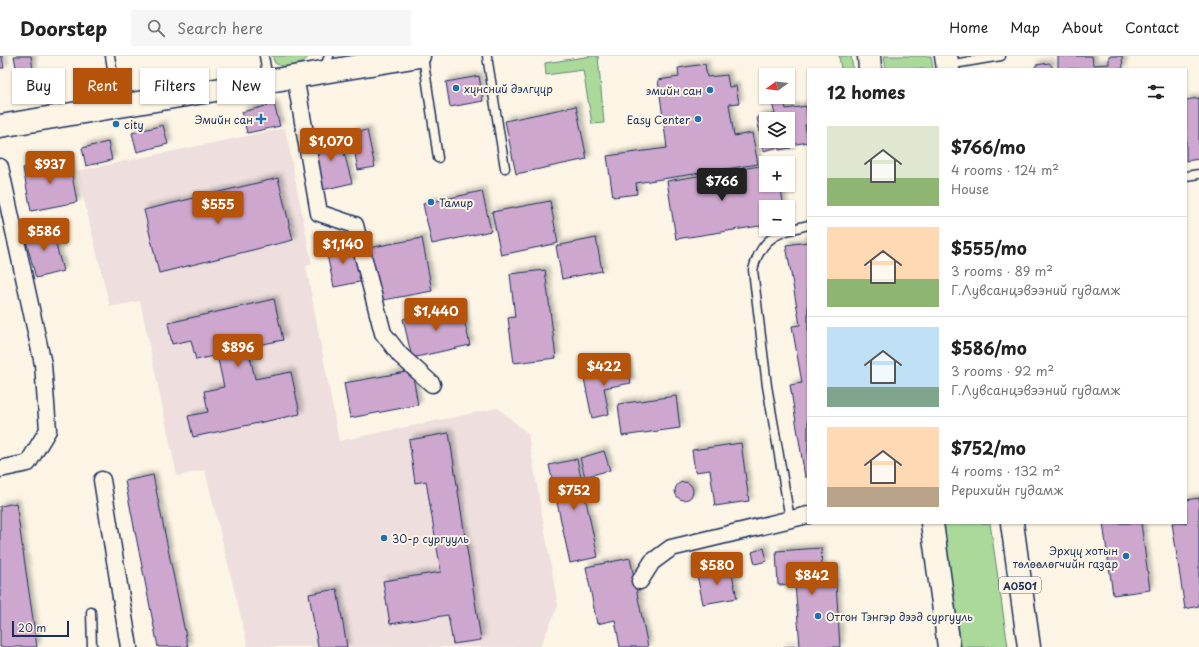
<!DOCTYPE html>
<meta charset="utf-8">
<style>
body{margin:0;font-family:"Playpen Sans",sans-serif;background:#f6f6f6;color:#222;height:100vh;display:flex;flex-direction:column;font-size:15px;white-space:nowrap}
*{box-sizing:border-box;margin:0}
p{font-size:13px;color:#767676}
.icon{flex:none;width:22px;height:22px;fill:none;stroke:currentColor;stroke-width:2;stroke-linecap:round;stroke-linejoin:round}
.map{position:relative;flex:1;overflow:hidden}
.side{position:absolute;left:807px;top:12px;width:380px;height:456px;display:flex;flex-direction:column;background:#fff;border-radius:0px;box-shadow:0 1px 3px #0004}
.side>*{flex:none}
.guide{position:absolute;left:12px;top:12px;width:380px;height:36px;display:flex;gap:8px}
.needle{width:26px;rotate:255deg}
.tools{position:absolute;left:759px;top:12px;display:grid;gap:8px}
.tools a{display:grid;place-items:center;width:36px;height:36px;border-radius:0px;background:#fff;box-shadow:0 1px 3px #0004;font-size:20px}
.scale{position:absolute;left:12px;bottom:10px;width:57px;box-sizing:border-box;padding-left:4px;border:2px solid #1b2f5e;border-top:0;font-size:11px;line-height:14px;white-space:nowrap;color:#1b2f5e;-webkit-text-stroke:3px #fcf5e5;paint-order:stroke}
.price{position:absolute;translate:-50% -34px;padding:0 9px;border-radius:4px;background:#b45309;color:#fff;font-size:13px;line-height:26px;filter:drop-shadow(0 1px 2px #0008)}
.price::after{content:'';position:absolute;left:50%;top:24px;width:12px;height:9px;margin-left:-6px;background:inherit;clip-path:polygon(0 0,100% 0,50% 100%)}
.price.on{background:#222;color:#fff}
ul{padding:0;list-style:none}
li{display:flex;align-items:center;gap:12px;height:100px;padding:0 20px}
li+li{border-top:1px solid #e0e0e0}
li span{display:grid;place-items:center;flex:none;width:112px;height:80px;border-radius:0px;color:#555}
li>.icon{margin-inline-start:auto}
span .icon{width:48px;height:48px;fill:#fffc;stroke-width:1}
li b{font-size:17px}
h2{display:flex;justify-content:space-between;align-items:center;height:48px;padding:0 20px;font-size:17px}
.chip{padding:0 14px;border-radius:0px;background:#fff;box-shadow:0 1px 3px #0004;font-size:14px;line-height:36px}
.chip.on{background:#b45309;color:#fff}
header{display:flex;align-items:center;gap:24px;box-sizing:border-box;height:56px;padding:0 20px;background:#fff;border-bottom:1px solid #e0e0e0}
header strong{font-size:19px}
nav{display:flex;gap:22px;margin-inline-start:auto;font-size:14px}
.search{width:280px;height:36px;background:#f6f6f6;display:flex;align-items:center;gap:10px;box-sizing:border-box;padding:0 14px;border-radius:0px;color:#767676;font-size:15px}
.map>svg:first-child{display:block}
.built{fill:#eedede}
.green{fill:#aad999;stroke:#62847c}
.building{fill:#cea7ce;stroke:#1b2f5e;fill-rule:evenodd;filter:url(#shadow)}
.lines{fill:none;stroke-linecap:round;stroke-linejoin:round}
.lane-casing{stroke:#1b2f5e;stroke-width:11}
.street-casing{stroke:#1b2f5e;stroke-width:19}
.secondary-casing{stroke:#1b2f5e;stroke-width:25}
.highway-casing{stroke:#1b2f5e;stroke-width:25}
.lane{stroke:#fcf5e5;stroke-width:8}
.street{stroke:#fcf5e5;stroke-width:16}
.secondary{stroke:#fcf5e5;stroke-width:22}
.highway{stroke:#fcf5e5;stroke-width:22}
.poi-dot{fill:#1f6fb2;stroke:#fcf5e5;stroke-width:1.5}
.labels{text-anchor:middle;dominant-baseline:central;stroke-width:4;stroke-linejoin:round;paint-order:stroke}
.shield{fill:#fcf5e5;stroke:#5e6a86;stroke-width:1}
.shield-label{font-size:10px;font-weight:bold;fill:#1b2f5e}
.poi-label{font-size:11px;fill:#1b2f5e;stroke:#fcf5e5;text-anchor:start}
</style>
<header>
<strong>Doorstep</strong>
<div class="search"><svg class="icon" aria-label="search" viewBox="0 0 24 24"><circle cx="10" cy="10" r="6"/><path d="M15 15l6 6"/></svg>Search here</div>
<nav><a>Home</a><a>Map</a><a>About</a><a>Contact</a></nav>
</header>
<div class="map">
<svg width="1199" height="591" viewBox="0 0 1199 591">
<defs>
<filter id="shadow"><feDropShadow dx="3.5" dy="-3.5" stdDeviation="2" flood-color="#0004"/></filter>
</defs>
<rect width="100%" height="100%" fill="#fcf5e5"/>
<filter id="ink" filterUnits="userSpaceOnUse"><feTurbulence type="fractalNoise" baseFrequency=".025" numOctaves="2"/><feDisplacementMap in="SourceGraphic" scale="8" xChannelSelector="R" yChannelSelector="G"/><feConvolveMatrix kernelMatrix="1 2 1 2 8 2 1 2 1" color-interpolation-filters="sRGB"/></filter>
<g filter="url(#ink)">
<path class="built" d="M285,72L312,208L306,210L339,385L498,352L528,378L558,550L540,591H248L205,414L177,420L140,245L110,251L77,115Z"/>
<path class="green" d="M272,0H309C302,10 285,14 275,7Z
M592,0H598L604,67L592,68L583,14L546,19L545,7Z
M839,0H851L853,13H841Z
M884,0H931L933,13H886Z
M943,467H990L1008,591H961Z"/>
<path class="building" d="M0,0H2L4,12H0Z
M14,0H31L33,14L17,17Z
M1058,0H1092L1093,9L1109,8V0H1122L1123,13H1058Z
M1049,7L1052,10V13H1034L1036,9Z
M705,8L707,21L727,19L729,31L736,30L739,47L729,48L734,80L752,77L758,108L636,127L637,138L613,141L607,100L667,92L658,24L679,21L678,12Z
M479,20L483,45L450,51L446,26Z
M1199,42V103L1186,105V44Z
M784,45L786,53L806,50L808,68L805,69L808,86L791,89V92L779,94V91L763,95L757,61L775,58L772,47ZM766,63H788V85H766Z
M274,48L280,70L247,77L242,56Z
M576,50L587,103L516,118L505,65Z
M163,69L168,88L137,96L132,77Z
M367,74L375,111L358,114L351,77Z
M339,77L352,127L322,134L310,84Z
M108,86L112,104L86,110L82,92Z
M69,103L77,146L31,155L23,112Z
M766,109V129H780L784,151H766V169L676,183L667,125Z
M278,122L293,184L159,217L144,154Z
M482,135L491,175L432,188L423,148Z
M550,145L558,187L501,199L492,156Z
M51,170L63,215L36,222L24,177Z
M422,182L432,235L378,245L368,192Z
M596,182L602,215L562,223L556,190Z
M338,183L341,197L358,194L364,225L334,231L324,185Z
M808,186V421H805L790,329L802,327L792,270L800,269L786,189Z
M545,214L556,302L514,307L508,262L515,261L510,218Z
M274,243L283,284L248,291L255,323L291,316L300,358L193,381L188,360L208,356L204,335L224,331L217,299L196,304L191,284L172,288L168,267Z
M461,250L470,289L412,302L403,263Z
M627,308L631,327L604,332L609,358L592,362L583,317Z
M412,315L418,349L350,362L344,327Z
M676,340L680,372L622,380L618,348Z
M449,377L481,584L453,588L448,559L390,568L383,525L441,516L426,425L415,427L409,384Z
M741,387L749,445L715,450L710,414L695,416L692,394Z
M604,395L610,414L585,421L580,402Z
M577,403L598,501L570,507L549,409Z
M153,419L188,591H158L125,425Z
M675 435a9 9 0 1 1 18 0a9 9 0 1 1-18 0Z
M1199,442V550L1185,553L1172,467H1186V444Z
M16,447L37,591H0V450Z
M1103,467H1141L1150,534L1113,539Z
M764,492L767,505L755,508L752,496Z
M821,492L822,512L835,511L840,591H783L800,590L795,528L778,529L776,495Z
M630,502L648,591H620L615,564L597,568L586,511Z
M731,513L737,542L703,548L697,519Z
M337,533L347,591H318L309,538Z"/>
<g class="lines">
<defs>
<path id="lane" d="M110,0L118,49
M264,0L268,23
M423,0L438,102
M487,0L505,112
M948,9L1001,0
M324,13L329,0
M1186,120L1199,118
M790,463L767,330L753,214C761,181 777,177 808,169
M91,556L92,591"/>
<path id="street" d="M295,20L319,157L355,169L383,277L400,299L432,328
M0,111L43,308L48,374L28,407L0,413
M102,424L129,591
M640,525L652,506L671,492L808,459"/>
<path id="secondary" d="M0,70L419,0"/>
<path id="highway" d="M869,0L870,13
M946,0L948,13
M932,467L949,591
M1012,467L1029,591"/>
</defs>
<use href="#lane" class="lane-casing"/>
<use href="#street" class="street-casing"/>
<use href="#secondary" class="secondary-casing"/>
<use href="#highway" class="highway-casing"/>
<use href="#lane" class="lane"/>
<use href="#street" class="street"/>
<use href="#secondary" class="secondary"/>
<use href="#highway" class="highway"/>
</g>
</g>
<g class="poi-dot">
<circle cx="456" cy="32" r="4"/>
<circle cx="710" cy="34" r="4"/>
<path d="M259 57h4v4h4v4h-4v4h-4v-4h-4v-4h4z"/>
<circle cx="698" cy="63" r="4"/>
<circle cx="116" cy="68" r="4"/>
<circle cx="431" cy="146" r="4"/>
<circle cx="384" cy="482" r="4"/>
<circle cx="1126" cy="500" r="4"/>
<circle cx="818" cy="560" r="4"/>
</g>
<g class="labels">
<rect class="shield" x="999" y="521" width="42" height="16" rx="3"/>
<g class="shield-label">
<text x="1020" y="529">A0501</text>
</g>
<g class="poi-label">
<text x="464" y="32">хүнсний дэлгүүр</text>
<text x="702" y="34" text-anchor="end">эмийн сан</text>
<text x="253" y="63" text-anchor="end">Эмийн сан</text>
<text x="690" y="63" text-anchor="end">Easy Center</text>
<text x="124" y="68">city</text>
<text x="439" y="146">Тамир</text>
<text x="392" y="482">30-р сургууль</text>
<text x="1118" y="494" text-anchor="end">Эрхүү хотын<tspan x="1118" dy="13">төлөөлөгчийн газар</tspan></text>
<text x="826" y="560">Отгон Тэнгэр дээд сургууль</text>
</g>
</g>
</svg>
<div class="tools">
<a><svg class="needle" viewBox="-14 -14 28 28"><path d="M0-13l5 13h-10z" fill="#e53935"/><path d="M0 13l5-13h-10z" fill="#767676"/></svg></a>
<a><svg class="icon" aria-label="layers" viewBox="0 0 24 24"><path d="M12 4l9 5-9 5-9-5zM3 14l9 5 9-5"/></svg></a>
<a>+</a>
<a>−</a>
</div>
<div class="scale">20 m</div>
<b class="price" style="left:331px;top:106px">$1,070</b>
<b class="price" style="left:50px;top:129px">$937</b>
<b class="price on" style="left:722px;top:146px">$766</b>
<b class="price" style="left:218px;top:169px">$555</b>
<b class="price" style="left:44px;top:196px">$586</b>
<b class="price" style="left:343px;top:209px">$1,140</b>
<b class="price" style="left:436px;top:276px">$1,440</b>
<b class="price" style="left:238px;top:312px">$896</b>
<b class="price" style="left:604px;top:331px">$422</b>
<b class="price" style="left:574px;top:455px">$752</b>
<b class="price" style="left:717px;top:530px">$580</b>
<b class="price" style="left:812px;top:540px">$842</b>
<div class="guide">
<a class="chip">Buy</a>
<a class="chip on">Rent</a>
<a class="chip">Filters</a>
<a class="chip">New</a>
</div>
<section class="side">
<h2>12 homes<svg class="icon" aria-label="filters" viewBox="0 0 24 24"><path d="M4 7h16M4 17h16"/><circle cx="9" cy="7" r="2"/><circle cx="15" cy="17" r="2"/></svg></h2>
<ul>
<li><span style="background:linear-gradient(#dfe7d0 65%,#8fb573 0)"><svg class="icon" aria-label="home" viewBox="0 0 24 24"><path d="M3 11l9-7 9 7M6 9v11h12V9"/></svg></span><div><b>$766/mo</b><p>4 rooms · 124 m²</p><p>House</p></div></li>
<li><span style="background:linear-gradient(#ffd9b3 65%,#8fb573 0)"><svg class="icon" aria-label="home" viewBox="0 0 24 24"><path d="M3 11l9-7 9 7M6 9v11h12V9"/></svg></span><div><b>$555/mo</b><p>3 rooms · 89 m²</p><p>Г.Лувсанцэвээний гудамж</p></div></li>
<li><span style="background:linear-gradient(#bfe0f5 75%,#7fa58c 0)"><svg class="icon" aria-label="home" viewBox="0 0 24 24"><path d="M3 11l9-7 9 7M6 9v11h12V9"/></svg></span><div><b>$586/mo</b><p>3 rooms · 92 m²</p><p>Г.Лувсанцэвээний гудамж</p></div></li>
<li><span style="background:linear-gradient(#ffd9b3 75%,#b9a48a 0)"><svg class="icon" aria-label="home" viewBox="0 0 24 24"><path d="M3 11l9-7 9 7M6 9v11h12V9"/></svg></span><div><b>$752/mo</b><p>4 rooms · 132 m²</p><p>Рерихийн гудамж</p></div></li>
</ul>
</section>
</div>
